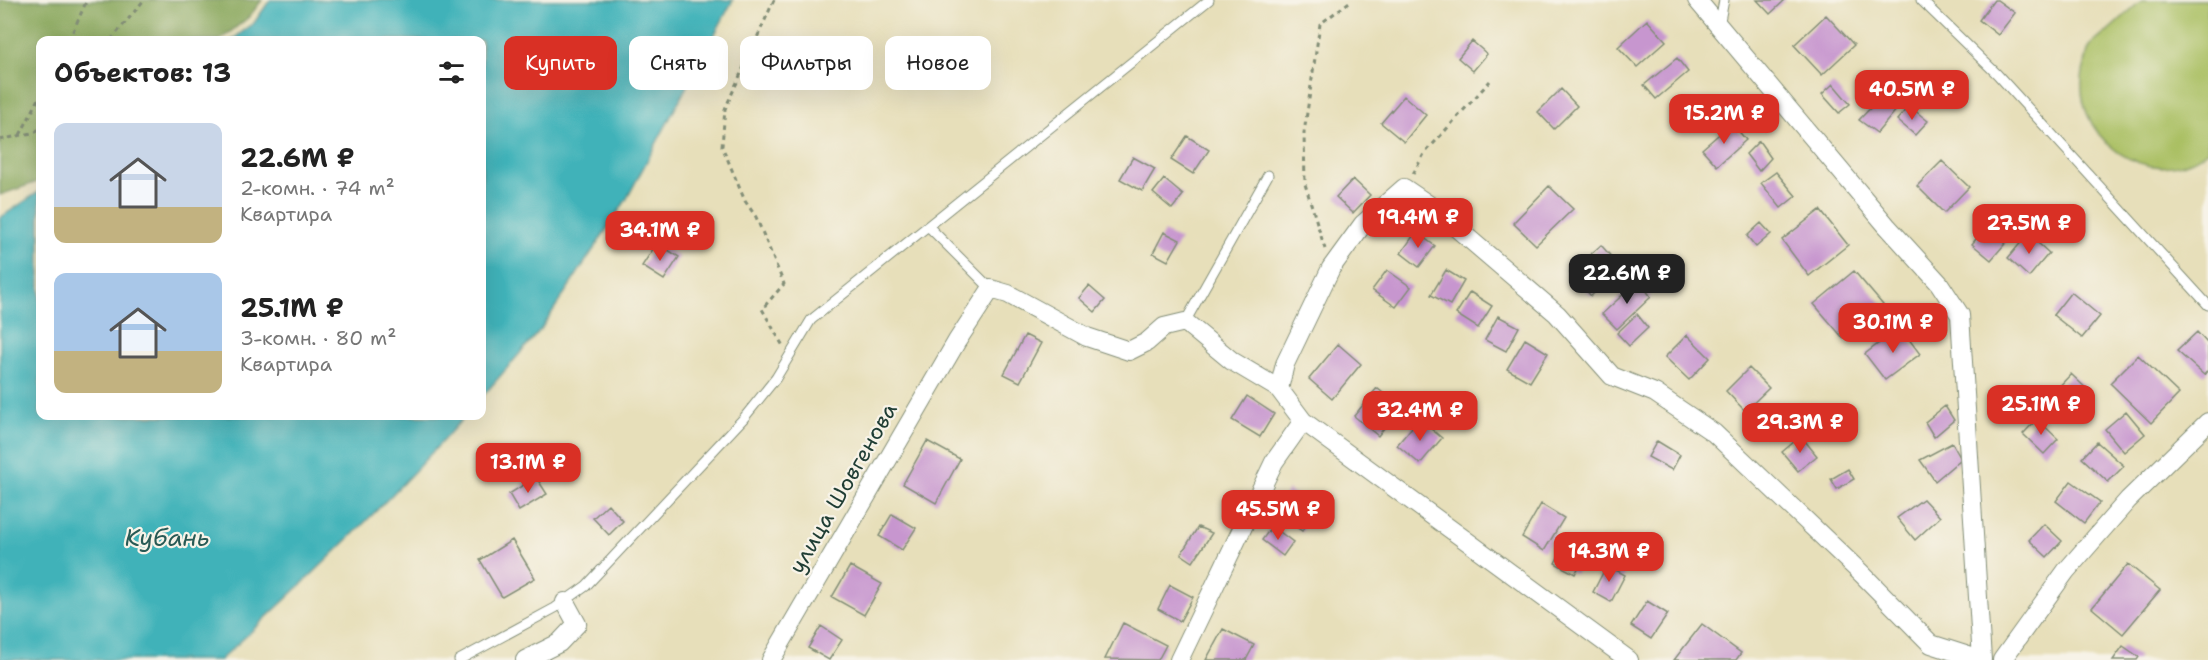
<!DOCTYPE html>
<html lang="ru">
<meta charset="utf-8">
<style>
body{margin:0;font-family:"Shantell Sans",sans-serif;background:#f2f2f2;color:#222;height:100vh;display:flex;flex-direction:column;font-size:22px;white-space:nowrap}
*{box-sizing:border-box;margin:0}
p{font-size:20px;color:#767676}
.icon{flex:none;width:33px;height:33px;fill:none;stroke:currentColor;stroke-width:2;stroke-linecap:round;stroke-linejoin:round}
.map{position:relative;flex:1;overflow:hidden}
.details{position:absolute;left:36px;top:36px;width:450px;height:384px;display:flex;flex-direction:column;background:#fff;border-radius:12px;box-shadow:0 6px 24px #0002}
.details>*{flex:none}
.hud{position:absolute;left:504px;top:36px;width:570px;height:54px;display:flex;gap:12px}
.price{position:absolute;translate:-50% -51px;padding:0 14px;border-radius:12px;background:#d93025;color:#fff;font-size:20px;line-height:39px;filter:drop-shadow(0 2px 3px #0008)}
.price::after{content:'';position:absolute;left:50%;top:36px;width:18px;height:14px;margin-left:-9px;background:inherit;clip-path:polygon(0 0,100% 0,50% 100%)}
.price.selected{background:#222;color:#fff}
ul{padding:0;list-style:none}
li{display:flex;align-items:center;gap:18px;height:150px;padding:0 18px}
li span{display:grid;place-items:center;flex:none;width:168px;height:120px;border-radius:12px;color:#555}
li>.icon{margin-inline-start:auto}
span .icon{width:72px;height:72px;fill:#fffc;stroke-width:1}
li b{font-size:26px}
h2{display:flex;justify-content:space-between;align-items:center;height:72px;padding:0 18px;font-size:26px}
.chip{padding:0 21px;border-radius:12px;background:#fff;box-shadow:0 6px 24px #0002;font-size:21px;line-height:54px}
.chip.selected{background:#d93025;color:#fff}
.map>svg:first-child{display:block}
.green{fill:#aac064;stroke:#647e4c;stroke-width:1.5}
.forest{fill:#87a65a;stroke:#537247;stroke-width:1.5}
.water{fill:#41b2b9;stroke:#307876;stroke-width:1.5}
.building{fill:#c796cf}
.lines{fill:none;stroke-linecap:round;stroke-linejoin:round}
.service-casing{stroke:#838e77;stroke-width:11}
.minor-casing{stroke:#838e77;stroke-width:20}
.path{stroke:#838e77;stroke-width:3;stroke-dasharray:4.5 4.5;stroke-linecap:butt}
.service{stroke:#fff;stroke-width:9}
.minor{stroke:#fff;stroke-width:18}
.labels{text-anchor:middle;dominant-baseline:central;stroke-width:4.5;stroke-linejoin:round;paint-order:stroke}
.street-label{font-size:22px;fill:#1f3d34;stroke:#f7f3e8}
.water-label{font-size:24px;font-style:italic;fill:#285a55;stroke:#f7f3e8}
</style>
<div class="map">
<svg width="2208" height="660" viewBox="0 0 2208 660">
<rect width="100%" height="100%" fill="#f7f3e8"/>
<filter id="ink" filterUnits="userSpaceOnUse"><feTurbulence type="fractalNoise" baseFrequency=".0167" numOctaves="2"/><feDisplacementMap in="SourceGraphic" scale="12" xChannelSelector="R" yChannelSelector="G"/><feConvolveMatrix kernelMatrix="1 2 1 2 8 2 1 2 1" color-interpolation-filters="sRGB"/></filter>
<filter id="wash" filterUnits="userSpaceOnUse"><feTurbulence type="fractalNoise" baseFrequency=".008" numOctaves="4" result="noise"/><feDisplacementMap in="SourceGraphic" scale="24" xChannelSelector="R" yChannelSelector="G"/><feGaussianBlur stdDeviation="1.35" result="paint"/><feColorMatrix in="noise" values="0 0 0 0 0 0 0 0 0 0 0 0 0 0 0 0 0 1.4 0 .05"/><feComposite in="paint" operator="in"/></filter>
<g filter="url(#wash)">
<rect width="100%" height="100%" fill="#e7dfba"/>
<path class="green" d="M2142,0H2208V150C2150,198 2064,134 2085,64C2086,59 2087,51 2090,46C2094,42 2100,38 2104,34C2117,23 2129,11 2142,0Z"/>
<path class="forest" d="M0,0H262L249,17L220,40H40V181L0,195Z"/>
<path class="water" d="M270,0H733L626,200L541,329L482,397V40H232L254,23Z
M40,191V416H465C389,502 305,583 220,660H0V218Z"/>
<g id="blocks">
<path class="building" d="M1757,0H1785L1770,14Z
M1994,0H1997L2015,13L1998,35L1979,20Z
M1826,15L1854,45L1822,75L1794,45Z
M1647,20L1666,41L1637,67L1618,47Z
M1472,41L1487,54L1473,71L1458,58Z
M1677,58L1688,72L1656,99L1644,85Z
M1833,84L1850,104L1839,113L1822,94Z
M1561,89L1577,106L1554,129L1538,112Z
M1883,95L1897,109L1877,133L1859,120Z
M1404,96L1426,115L1404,142L1381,123Z
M1909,106L1928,121L1915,135L1897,120Z
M1732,123L1746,140L1717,166L1702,149Z
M1187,136L1209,150L1193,174L1171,160Z
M1759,141L1771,158L1759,171L1746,154Z
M1133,157L1155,169L1142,191L1120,179Z
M1942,161L1969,187L1944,213L1917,186Z
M1776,172L1796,196L1781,208L1761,183Z
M1164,179L1183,195L1172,209L1153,193Z
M1353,179L1370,195L1353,213L1336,197Z
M1549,186L1573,209L1536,245L1513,223Z
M1820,210L1848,245L1809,276L1782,240Z
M1761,223L1771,234L1756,247L1747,236Z
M1989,223L2009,239L1991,260L1972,244Z
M1164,232L1180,240L1168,261L1153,253Z
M1416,232L1435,246L1419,267L1401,253Z
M2028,234L2049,253L2029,277L2008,258Z
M657,243L679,257L664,280L642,266Z
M1601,245L1621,268L1591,296L1570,273Z
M1387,270L1411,287L1396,307L1372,290Z
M1446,270L1464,281L1450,305L1431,295Z
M1854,271L1883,305L1843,338L1814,304Z
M1639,280L1651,297L1617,329L1602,314Z
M1089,286L1105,300L1095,312L1079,298Z
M1470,292L1492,306L1478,328L1456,314Z
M2071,292L2100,316L2082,338L2053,315Z
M1637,314L1648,328L1629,346L1617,333Z
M1498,316L1519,327L1506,351L1485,340Z
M1900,327L1920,354L1885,380L1865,354Z
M2197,332L2208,344V370L2204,375L2177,351Z
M1025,335L1041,343L1020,382L1004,374Z
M1687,335L1710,358L1689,380L1665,357Z
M1525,339L1548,353L1530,382L1507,369Z
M1338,344L1361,364L1332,399L1309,379Z
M2138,355L2179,394L2151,423L2110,383Z
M1749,368L1769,388L1745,411L1726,391Z
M2071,374L2091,393L2073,412L2053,393Z
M1377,388L1400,407L1378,436L1354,416Z
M1247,396L1274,414L1260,437L1232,420Z
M1945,406L1954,420L1934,437L1925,422Z
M2126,411L2145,434L2124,452L2105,429Z
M1419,419L1442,438L1420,464L1397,445Z
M2037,419L2058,439L2044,454L2023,434Z
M1801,436L1817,456L1798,471L1782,452Z
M927,441L960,459L936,503L903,484Z
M1657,441L1680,455L1672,470L1648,457Z
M2097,442L2124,466L2108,482L2082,458Z
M1952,443L1961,459L1935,481L1920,460Z
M1848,469L1854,479L1837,489L1831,479Z
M536,477L547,494L519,511L509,494Z
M2071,481L2100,502L2084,523L2056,501Z
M1288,490L1317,509L1302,531L1274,512Z
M1923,499L1940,517L1915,540L1897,518Z
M608,504L623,521L609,535L593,518Z
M1541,504L1564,518L1544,551L1522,537Z
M892,514L916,528L902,550L879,536Z
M2044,524L2062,541L2047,557L2029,540Z
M1272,526L1293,542L1283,556L1262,540Z
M1198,527L1212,533L1193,562L1181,554Z
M512,540L535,578L502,597L480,560Z
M1567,541L1587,552L1575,574L1555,563Z
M2128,564L2160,590L2123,634L2092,608Z
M1607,565L1625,575L1611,602L1593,592Z
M850,566L882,584L864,615L832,597Z
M1170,585L1193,597L1180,621L1158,609Z
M1647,601L1668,614L1651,639L1631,626Z
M1123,623L1166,645L1158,660L1105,659Z
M1702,624L1741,653L1736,660H1674Z
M821,626L842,640L829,660L808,648Z
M1223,629L1254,645L1246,660H1206Z
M2123,646L2139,657L2137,660H2113Z"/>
</g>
</g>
<g filter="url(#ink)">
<use href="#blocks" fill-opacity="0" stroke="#838e77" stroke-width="1.5"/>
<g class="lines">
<defs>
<path id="service" d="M1921,0L1997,74L2208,305
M1719,26L1724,0
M928,226L991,289
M1185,322L1268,175
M459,660L555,608L586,586L743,419L776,378L811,320L1209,0"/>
<path id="minor" d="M1697,0L1887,226L1939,283L1960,315L1982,660
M525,660L559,643L577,624L565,602
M771,660L957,341L991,289L1008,294L1087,337L1129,351L1147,342L1164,327L1185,322L1232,361L1279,389
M1179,660L1274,462L1303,421
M1629,660L1303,421L1279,389L1285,364L1331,268L1363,224L1404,188L1432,207L1557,314L1612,376L1655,393L1714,433L1861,573L1931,644L1981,660
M2002,660L2066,571L2128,500L2208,422"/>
</defs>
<use href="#service" class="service-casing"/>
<use href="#minor" class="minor-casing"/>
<path class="path" d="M774,0L725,109L722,146L745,201L756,217L784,284L762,309L783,346
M69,40L87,0
M111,40L144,0
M20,135L40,97
M0,140L36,132L40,127
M1413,174L1424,154L1490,81
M1325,249L1305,184L1304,133L1320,24L1352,0"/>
<use href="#service" class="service"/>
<use href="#minor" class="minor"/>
</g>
</g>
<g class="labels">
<g class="street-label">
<text transform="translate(843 488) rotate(-60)">улица Шовгенова</text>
</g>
<g class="water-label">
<text x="167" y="538">Кубань</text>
</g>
</g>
</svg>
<b class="price" style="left:1912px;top:121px">40.5M ₽</b>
<b class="price" style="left:1724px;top:145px">15.2M ₽</b>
<b class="price" style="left:1418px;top:249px">19.4M ₽</b>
<b class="price" style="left:2029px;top:255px">27.5M ₽</b>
<b class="price" style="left:660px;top:262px">34.1M ₽</b>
<b class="price selected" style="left:1627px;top:305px">22.6M ₽</b>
<b class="price" style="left:1893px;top:354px">30.1M ₽</b>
<b class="price" style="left:2041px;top:436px">25.1M ₽</b>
<b class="price" style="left:1420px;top:442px">32.4M ₽</b>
<b class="price" style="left:1800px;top:454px">29.3M ₽</b>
<b class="price" style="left:528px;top:494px">13.1M ₽</b>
<b class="price" style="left:1278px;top:541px">45.5M ₽</b>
<b class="price" style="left:1609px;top:583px">14.3M ₽</b>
<div class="hud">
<a class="chip selected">Купить</a>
<a class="chip">Снять</a>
<a class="chip">Фильтры</a>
<a class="chip">Новое</a>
</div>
<section class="details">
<h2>Объектов: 13<svg class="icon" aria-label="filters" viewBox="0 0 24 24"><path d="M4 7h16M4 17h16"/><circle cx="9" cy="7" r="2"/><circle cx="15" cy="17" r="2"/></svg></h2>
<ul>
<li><span style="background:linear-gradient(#c9d6e8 70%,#c2b280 0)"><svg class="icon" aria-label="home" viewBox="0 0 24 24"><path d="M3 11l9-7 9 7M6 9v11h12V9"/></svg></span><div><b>22.6M ₽</b><p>2-комн. · 74 m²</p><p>Квартира</p></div></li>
<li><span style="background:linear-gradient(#a9c7e8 65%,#c2b280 0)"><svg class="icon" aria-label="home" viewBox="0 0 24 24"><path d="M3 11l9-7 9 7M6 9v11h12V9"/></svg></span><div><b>25.1M ₽</b><p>3-комн. · 80 m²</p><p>Квартира</p></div></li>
</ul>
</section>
</div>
